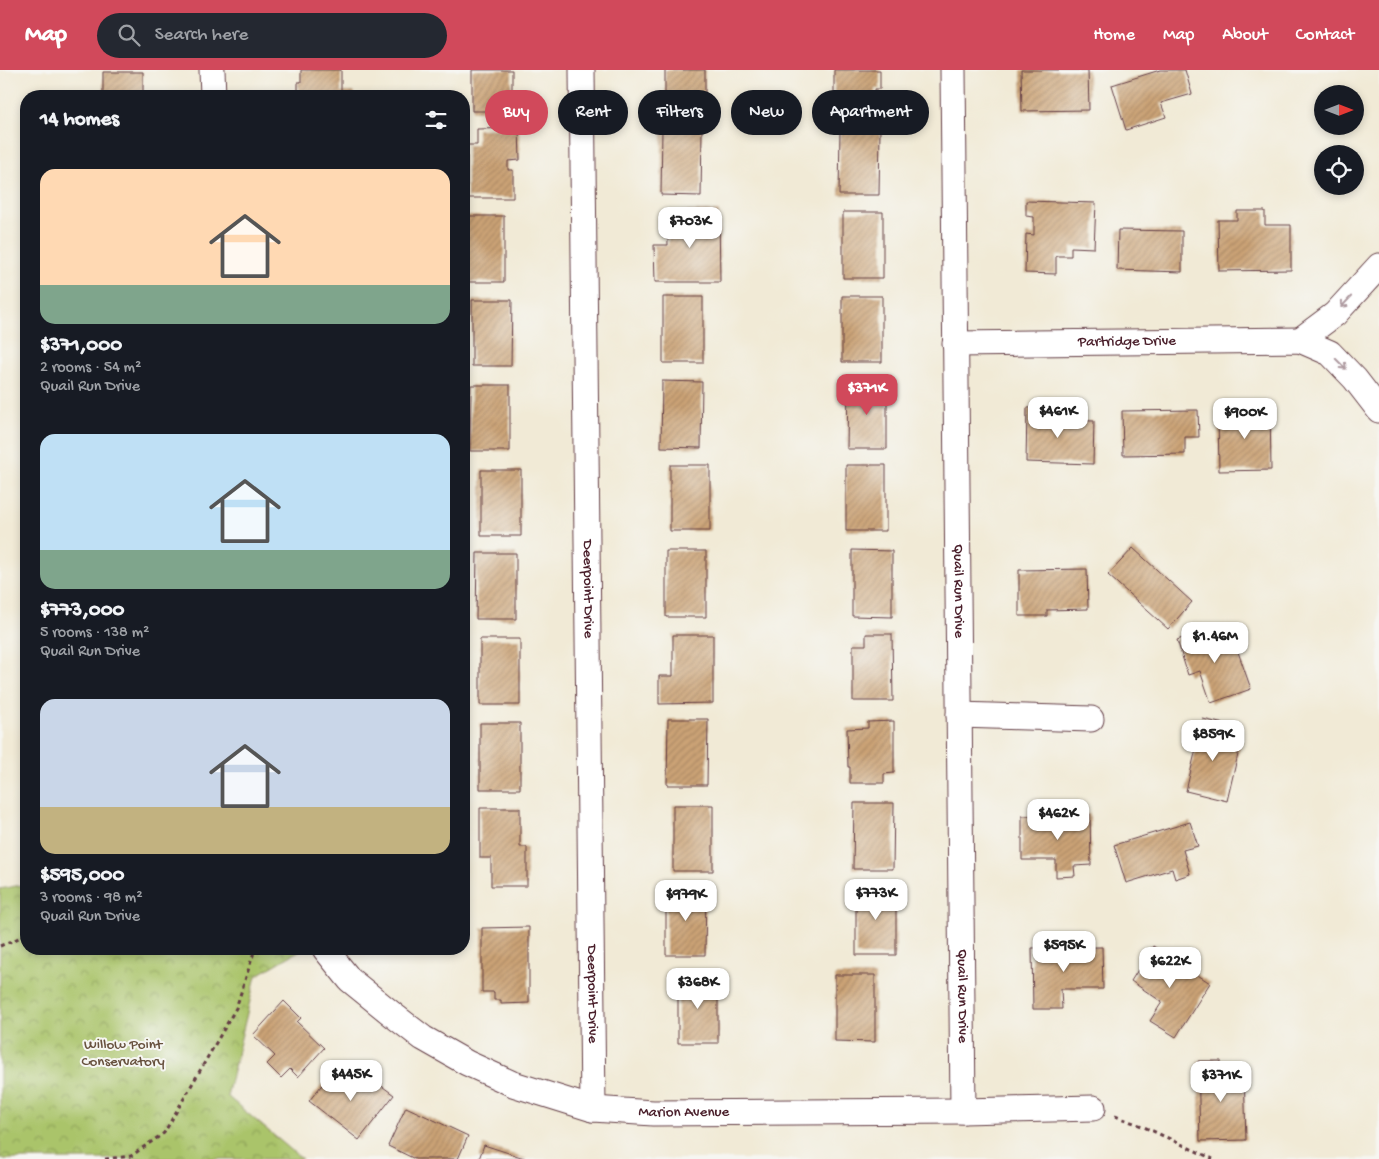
<!DOCTYPE html>
<meta charset="utf-8">
<style>
body{margin:0;font-family:"Gochi Hand",sans-serif;background:#242831;color:#f1f3f6;height:100vh;display:flex;flex-direction:column;font-size:19px;white-space:nowrap}
*{box-sizing:border-box;margin:0}
p{font-size:16px;color:#9ea1a6}
.icon{flex:none;width:28px;height:28px;fill:none;stroke:currentColor;stroke-width:2;stroke-linecap:round;stroke-linejoin:round}
.map{position:relative;flex:1;overflow:hidden}
.drawer{position:absolute;left:20px;top:20px;width:450px;height:865px;display:flex;flex-direction:column;background:#171b24;border-radius:20px;box-shadow:0 2px 8px #0003}
.drawer>*{flex:none}
.hud{position:absolute;left:485px;top:20px;width:475px;height:45px;display:flex;gap:10px}
.needle{width:32px;rotate:90deg}
.fabs{position:absolute;left:1314px;top:15px;display:grid;gap:10px}
.fabs a{display:grid;place-items:center;width:50px;height:50px;border-radius:50%;background:#171b24;box-shadow:0 2px 8px #0003;font-size:25px}
.price{position:absolute;translate:-50% -42px;padding:0 11px;border-radius:10px;background:#fff;color:#222;font-size:16px;line-height:32px;filter:drop-shadow(0 1px 2px #0008)}
.price::after{content:'';position:absolute;left:50%;top:30px;width:15px;height:11px;margin-left:-8px;background:inherit;clip-path:polygon(0 0,100% 0,50% 100%)}
.price.selected{background:#d1495b;color:#fff}
ul{padding:0;list-style:none}
li{display:grid;align-content:center;gap:10px;height:265px;padding:0 20px}
li span{display:grid;place-items:center;height:155px;border-radius:15px;color:#555}
li>.icon{margin-inline-start:auto}
span .icon{width:90px;height:90px;fill:#fffc;stroke-width:1}
li b{font-size:21px}
h2{display:flex;justify-content:space-between;align-items:center;height:60px;padding:0 20px;font-size:21px}
.tag{padding:0 18px;border-radius:22px;background:#171b24;box-shadow:0 2px 8px #0003;font-size:18px;line-height:45px}
.tag.selected{background:#d1495b;color:#fff}
header{display:flex;align-items:center;gap:30px;box-sizing:border-box;height:70px;padding:0 25px;background:#d1495b;color:#fff}
header strong{font-size:24px}
nav{display:flex;gap:28px;margin-inline-start:auto;font-size:18px}
.search{width:350px;height:45px;background:#242831;display:flex;align-items:center;gap:12px;box-sizing:border-box;padding:0 18px;border-radius:28px;color:#9ea1a6;font-size:19px}
.map>svg:first-child{display:block}
.park{fill:url(#park-crowns);stroke:#7a724a}
.building{fill:url(#building-hatch)}
.lines{fill:none;stroke-linecap:round;stroke-linejoin:round}
.minor-casing{stroke:#633d45;stroke-width:27}
.path{stroke:#633d45;stroke-width:3;stroke-dasharray:4 4;stroke-linecap:butt}
.minor{stroke:#fff;stroke-width:25}
.oneway{stroke:#ae9aa0}
.labels{text-anchor:middle;dominant-baseline:central;stroke-width:4;stroke-linejoin:round;paint-order:stroke}
.street-label{font-size:15px;fill:#4a1f2b;stroke:#f6f6f2}
.park-label{font-size:15px;fill:#67513e;stroke:#f6f6f2}
</style>
<header>
<strong>Map</strong>
<div class="search"><svg class="icon" aria-label="search" viewBox="0 0 24 24"><circle cx="10" cy="10" r="6"/><path d="M15 15l6 6"/></svg>Search here</div>
<nav><a>Home</a><a>Map</a><a>About</a><a>Contact</a></nav>
</header>
<div class="map">
<svg width="1379" height="1089" viewBox="0 0 1379 1089">
<defs>
<pattern id="park-crowns" width="20" height="18" patternUnits="userSpaceOnUse" patternTransform="scale(1.25)"><rect width="20" height="18" fill="#aac46a"/><path d="M2 6a3 3 0 1 1 6 0M12 15a3 3 0 1 1 6 0" fill="none" stroke="#8c9f57"/></pattern>
<pattern id="building-hatch" width="6" height="6" patternUnits="userSpaceOnUse" patternTransform="scale(1.25)"><rect width="6" height="6" fill="#cba376"/><path d="M-1 1l2-2M0 6l6-6M5 7l2-2" fill="none" stroke="#a78461"/></pattern>
</defs>
<rect width="100%" height="100%" fill="#f6f6f2"/>
<filter id="ink" filterUnits="userSpaceOnUse"><feTurbulence type="fractalNoise" baseFrequency=".02" numOctaves="2"/><feDisplacementMap in="SourceGraphic" scale="10" xChannelSelector="R" yChannelSelector="G"/><feConvolveMatrix kernelMatrix="1 2 1 2 8 2 1 2 1" color-interpolation-filters="sRGB"/></filter>
<filter id="wash" filterUnits="userSpaceOnUse"><feTurbulence type="fractalNoise" baseFrequency=".0096" numOctaves="4" result="noise"/><feDisplacementMap in="SourceGraphic" scale="20" xChannelSelector="R" yChannelSelector="G"/><feGaussianBlur stdDeviation="1.12" result="paint"/><feColorMatrix in="noise" values="0 0 0 0 0 0 0 0 0 0 0 0 0 0 0 0 0 1.4 0 .05"/><feComposite in="paint" operator="in"/></filter>
<g filter="url(#wash)">
<rect width="100%" height="100%" fill="#f1ead6"/>
<path class="park" d="M26,814V879H302L256,906L227,1026L302,1089H0V819Z"/>
<g id="blocks">
<path class="building" d="M301,0H341V22H355V26H294V24H298V12H301Z
M472,0H512V41H472Z
M665,0H705V34H665Z
M834,0H880V19H875V34H834Z
M1021,0H1088L1089,40L1022,41Z
M1160,0H1185L1192,24L1161,33L1166,47L1126,60L1112,15Z
M103,2H143V26H103Z
M519,58L520,90L508,91V100H513V128H467V75H477V59Z
M662,59L702,60L701,126L661,125Z
M840,59H880L879,125H839Z
M1026,131L1096,133L1094,178L1071,177V186H1056V204L1025,203L1026,164L1034,165V147L1026,146Z
M667,141H719L720,212H655L654,175H668Z
M1237,141H1265V155H1291V200L1219,201L1218,150H1237Z
M843,142H883V208H843Z
M465,146H504V212H465Z
M1118,160L1182,161V202L1117,200Z
M842,226H882V292H842Z
M663,227H703V293H663Z
M472,230H512L511,296H472Z
M662,311L702,312L701,378L661,377Z
M848,313H887V379H847Z
M471,315H510V381H470Z
M1270,335L1271,400L1219,401L1218,343L1243,342V336Z
M1027,338H1053V350L1094,351L1093,394L1026,392Z
M1198,340L1199,367H1185V384L1123,385L1122,341Z
M670,395H710V461H670Z
M846,395H886V461H846Z
M481,400H521V466H481Z
M1133,478L1192,532L1168,559L1108,505Z
M852,480L892,481V547L852,546Z
M666,481H706V547H666Z
M477,483H516V549H476Z
M1087,499L1088,539L1047,540V546H1019V500Z
M1230,559L1251,619L1211,633L1200,601L1188,605L1177,570L1204,561L1206,568Z
M866,564H892L893,631H853V575H866Z
M673,565H713V633L659,634V606H673Z
M480,569H520V635H480Z
M668,649H708L707,715H667Z
M1203,649L1232,656L1228,673L1240,676L1227,731L1186,721Z
M894,651V703L884,704V713H850V697H848L847,659L868,658V652Z
M480,653H520V719H480Z
M854,733H894L893,799H853Z
M673,735H713V801H673Z
M480,738H520V777H527V816H491V788H480Z
M1090,744L1091,795L1074,796L1075,806L1056,807V790H1022V746Z
M1190,752L1198,776L1183,780L1190,804L1175,809L1172,799L1126,813L1114,775Z
M856,818H896V885H856Z
M666,819H706L705,885H666Z
M529,857V933L501,934V930H494V922H482V858Z
M1153,876L1210,913L1176,967L1150,951L1162,932L1131,911Z
M1102,877L1103,919H1061L1062,939H1033L1032,878Z
M835,905H875V972L835,971Z
M678,907H718V973H678Z
M284,931L301,948L297,952L324,978L298,1007L290,999L281,1008L267,994L275,986L253,965Z
M1198,991H1221V1002L1244,1001L1246,1070L1200,1071Z
M337,996L365,1018L372,1009L394,1025L359,1070L309,1031Z
M406,1037L468,1066L458,1089H415L388,1076Z
M484,1075L527,1089H479Z"/>
</g>
</g>
<g filter="url(#ink)">
<use href="#blocks" fill-opacity="0" stroke="#633d45" stroke-width="1"/>
<g class="lines">
<defs>
<g id="minor">
<path d="M212,0L213,26"/>
<path id="s1" d="M582,0L593,1039"/>
<path id="s2" d="M953,0L963,1041"/>
<path d="M1300,270L1335,244L1379,196"/>
<path id="s3" d="M955,274L1300,270L1330,283L1355,309L1379,340"/>
<path d="M959,645L1091,649"/>
<path id="s4" d="M325,879L350,910L397,948L423,968L467,993L513,1014L593,1039L653,1043L963,1041L1093,1038"/>
</g>
</defs>
<use href="#minor" class="minor-casing"/>
<path class="path" d="M0,876L26,865
M1115,1046L1142,1056L1213,1089
M105,1089L131,1086L164,1063L236,938L255,879"/>
<use href="#minor" class="minor"/>
</g>
<defs><path id="oneway-shaft" d="M-6 0H5M1.5-3L5.5 0L1.5 3" fill="none" stroke-width="1.6" stroke-linecap="round" stroke-linejoin="round" transform="scale(1.25)"/></defs>
<g class="oneway">
<use href="#oneway-shaft" transform="translate(1346 232) rotate(133)"/>
<use href="#oneway-shaft" transform="translate(1341 294) rotate(45)"/>
</g>
</g>
<g class="labels">
<g class="street-label">
<text stroke="none"><textPath href="#s3" startOffset="172">Partridge Drive</textPath></text>
<text stroke="none"><textPath href="#s1" startOffset="519">Deerpoint Drive</textPath></text>
<text stroke="none"><textPath href="#s2" startOffset="521">Quail Run Drive</textPath></text>
<text stroke="none"><textPath href="#s1" startOffset="924">Deerpoint Drive</textPath></text>
<text stroke="none"><textPath href="#s2" startOffset="926">Quail Run Drive</textPath></text>
<text stroke="none"><textPath href="#s4" startOffset="409">Marion Avenue</textPath></text>
</g>
<g class="park-label">
<text x="123" y="975">Willow Point<tspan x="123" dy="17">Conservatory</tspan></text>
</g>
</g>
</svg>
<div class="fabs">
<a><svg class="needle" viewBox="-14 -14 28 28"><path d="M0-13l5 13h-10z" fill="#e53935"/><path d="M0 13l5-13h-10z" fill="#9ea1a6"/></svg></a>
<a><svg class="icon" aria-label="locate" viewBox="0 0 24 24"><circle cx="12" cy="12" r="6"/><path d="M12 2v4M12 18v4M2 12h4M18 12h4"/></svg></a>
</div>
<b class="price" style="left:690px;top:179px">$703K</b>
<b class="price selected" style="left:867px;top:346px">$371K</b>
<b class="price" style="left:1058px;top:369px">$461K</b>
<b class="price" style="left:1245px;top:370px">$900K</b>
<b class="price" style="left:1215px;top:594px">$1.46M</b>
<b class="price" style="left:1213px;top:692px">$859K</b>
<b class="price" style="left:1058px;top:771px">$462K</b>
<b class="price" style="left:876px;top:851px">$773K</b>
<b class="price" style="left:686px;top:852px">$979K</b>
<b class="price" style="left:1064px;top:903px">$595K</b>
<b class="price" style="left:1170px;top:919px">$622K</b>
<b class="price" style="left:698px;top:940px">$368K</b>
<b class="price" style="left:351px;top:1032px">$445K</b>
<b class="price" style="left:1221px;top:1033px">$371K</b>
<div class="hud">
<a class="tag selected">Buy</a>
<a class="tag">Rent</a>
<a class="tag">Filters</a>
<a class="tag">New</a>
<a class="tag">Apartment</a>
</div>
<section class="drawer">
<h2>14 homes<svg class="icon" aria-label="filters" viewBox="0 0 24 24"><path d="M4 7h16M4 17h16"/><circle cx="9" cy="7" r="2"/><circle cx="15" cy="17" r="2"/></svg></h2>
<ul>
<li><span style="background:linear-gradient(#ffd9b3 75%,#7fa58c 0)"><svg class="icon" aria-label="home" viewBox="0 0 24 24"><path d="M3 11l9-7 9 7M6 9v11h12V9"/></svg></span><div><b>$371,000</b><p>2 rooms · 54 m²</p><p>Quail Run Drive</p></div></li>
<li><span style="background:linear-gradient(#bfe0f5 75%,#7fa58c 0)"><svg class="icon" aria-label="home" viewBox="0 0 24 24"><path d="M3 11l9-7 9 7M6 9v11h12V9"/></svg></span><div><b>$773,000</b><p>5 rooms · 138 m²</p><p>Quail Run Drive</p></div></li>
<li><span style="background:linear-gradient(#c9d6e8 70%,#c2b280 0)"><svg class="icon" aria-label="home" viewBox="0 0 24 24"><path d="M3 11l9-7 9 7M6 9v11h12V9"/></svg></span><div><b>$595,000</b><p>3 rooms · 98 m²</p><p>Quail Run Drive</p></div></li>
</ul>
</section>
</div>
